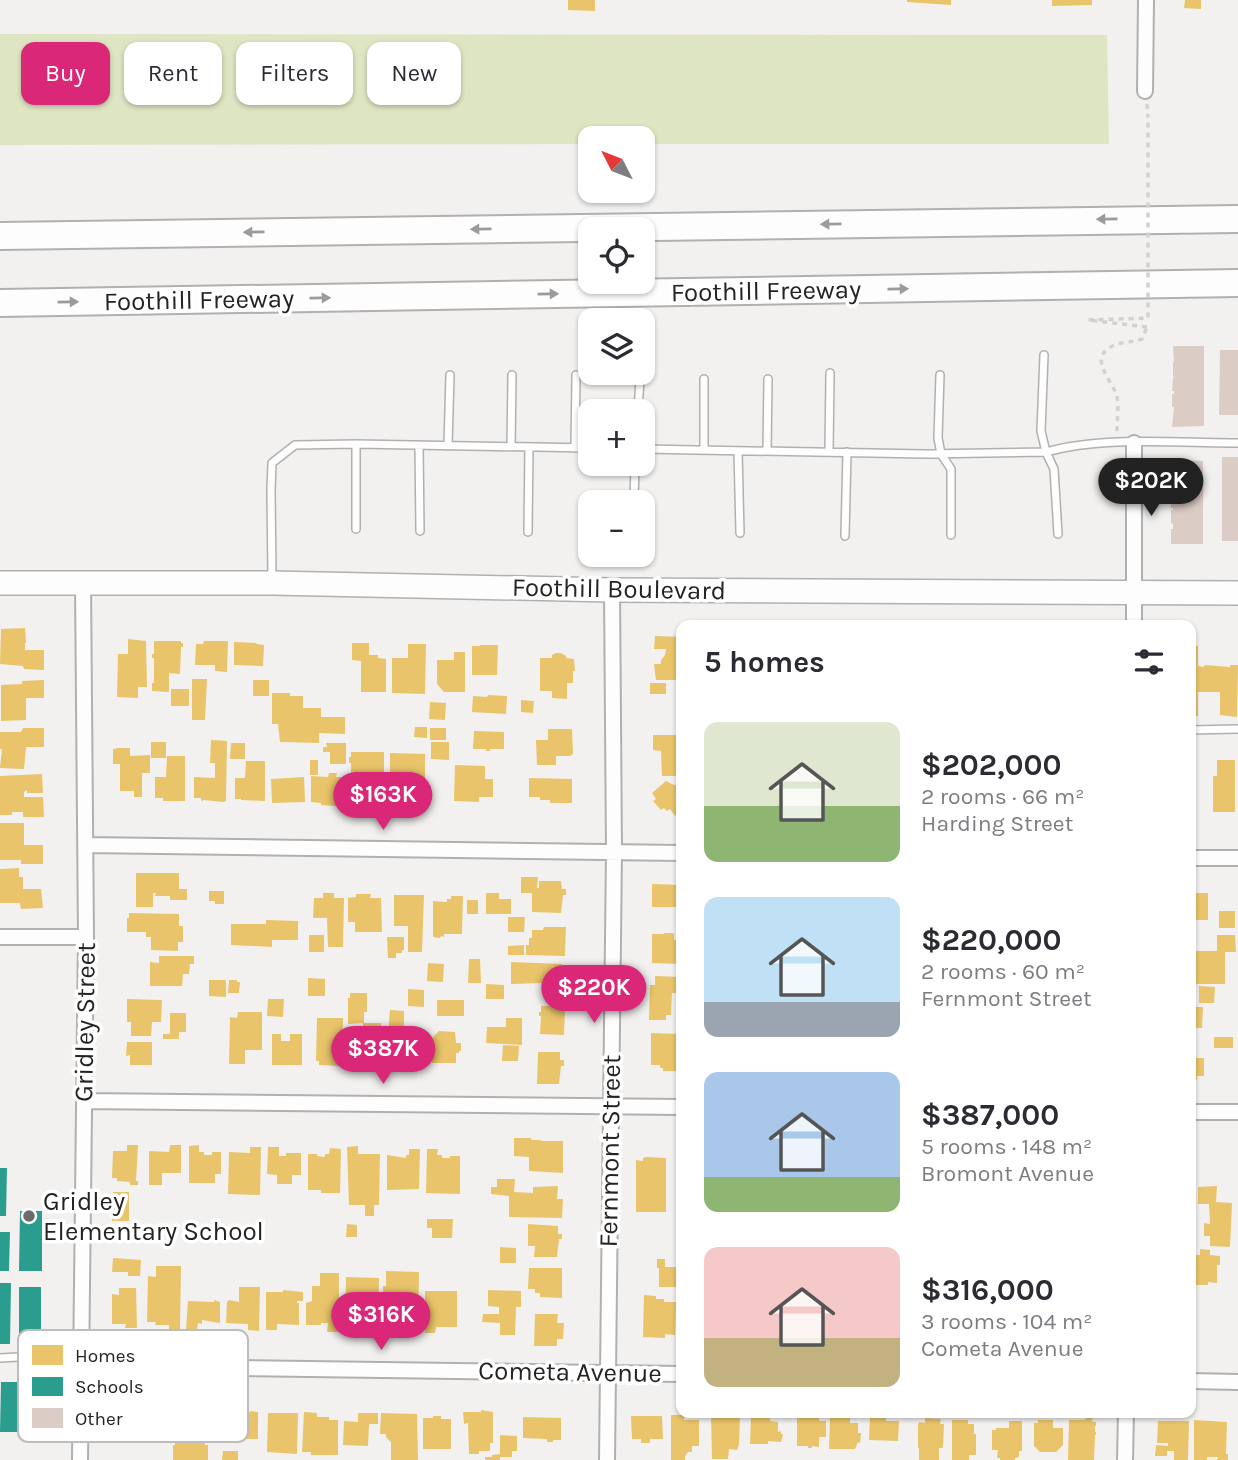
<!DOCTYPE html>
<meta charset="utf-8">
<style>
body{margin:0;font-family:Karla,sans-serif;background:#f2f2f3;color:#2b2b33;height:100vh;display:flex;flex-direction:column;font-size:26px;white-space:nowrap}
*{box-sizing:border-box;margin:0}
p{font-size:23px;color:#7c7c81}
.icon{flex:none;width:38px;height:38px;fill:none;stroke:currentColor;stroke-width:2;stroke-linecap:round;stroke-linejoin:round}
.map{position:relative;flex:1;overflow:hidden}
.sheet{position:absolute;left:676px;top:620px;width:520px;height:798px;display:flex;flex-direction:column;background:#fff;border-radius:14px;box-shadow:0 2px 5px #0004}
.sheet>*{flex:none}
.banner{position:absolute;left:21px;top:42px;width:550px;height:63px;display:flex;gap:14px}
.needle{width:46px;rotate:312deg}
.tools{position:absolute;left:578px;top:126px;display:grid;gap:14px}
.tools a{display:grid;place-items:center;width:77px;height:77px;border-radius:14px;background:#fff;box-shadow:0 2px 5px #0004;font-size:35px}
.price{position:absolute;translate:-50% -60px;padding:0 16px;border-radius:24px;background:#db2777;color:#fff;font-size:23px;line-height:46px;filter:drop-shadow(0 2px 4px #0008)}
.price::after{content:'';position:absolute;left:50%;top:42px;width:21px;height:16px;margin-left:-10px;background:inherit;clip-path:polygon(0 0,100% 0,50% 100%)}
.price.selected{background:#222;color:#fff}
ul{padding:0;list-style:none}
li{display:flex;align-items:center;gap:21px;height:175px;padding:0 28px}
li span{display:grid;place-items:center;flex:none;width:196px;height:140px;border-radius:14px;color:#555}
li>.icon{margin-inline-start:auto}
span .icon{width:84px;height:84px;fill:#fffc;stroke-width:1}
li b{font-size:30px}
h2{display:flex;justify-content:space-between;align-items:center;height:84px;padding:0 28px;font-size:30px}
.tag{padding:0 24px;border-radius:14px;background:#fff;box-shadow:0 2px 5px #0004;font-size:24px;line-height:63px}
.tag.selected{background:#db2777;color:#fff}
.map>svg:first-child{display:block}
.green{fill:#dee5c2}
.homes{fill:#e9c46a}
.schools{fill:#2a9d8f}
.building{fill:#dcccc6}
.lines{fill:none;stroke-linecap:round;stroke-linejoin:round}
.service-casing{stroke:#b2b0af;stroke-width:10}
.minor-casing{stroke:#b2b0af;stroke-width:18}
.primary-casing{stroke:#b2b0af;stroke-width:26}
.motorway-casing{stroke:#b2b0af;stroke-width:30}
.path{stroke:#d2d1d1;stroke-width:3.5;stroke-dasharray:5 5;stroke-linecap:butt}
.service{stroke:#fdfdfd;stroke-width:7}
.minor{stroke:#fdfdfd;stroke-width:14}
.primary{stroke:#fdfdfd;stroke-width:23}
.motorway{stroke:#fdfdfd;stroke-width:26}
.path-bridge{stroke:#d2d1d1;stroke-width:3.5;stroke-dasharray:5 5;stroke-linecap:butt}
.oneway{fill:#9b9b9a}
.poi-dot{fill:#6c6b6a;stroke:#fff;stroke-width:2.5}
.labels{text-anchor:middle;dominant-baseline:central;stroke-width:7;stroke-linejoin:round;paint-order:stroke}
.street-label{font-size:26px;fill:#242322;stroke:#fff}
.poi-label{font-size:26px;fill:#242322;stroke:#fff;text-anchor:start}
.key{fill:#fff;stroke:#bdbdbd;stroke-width:2}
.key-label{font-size:19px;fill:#242322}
</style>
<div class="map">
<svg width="1238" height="1460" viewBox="0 0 1238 1460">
<rect width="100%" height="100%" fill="#f3f1ef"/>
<path class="green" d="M0,34L1107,35L1109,144H642V138H590V144L0,145Z"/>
<path class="homes" d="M568,0H595V11L568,10Z
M907,0H951V5L907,2Z
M1052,0H1092V5L1052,6Z
M1185,0H1201V9L1184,8Z
M25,628L26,643H25V650H44V670L24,669L23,666L0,664L1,629Z
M655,636L681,637V680H656L654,664H661V660L665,655L666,649H654Z
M128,639L146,641L147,687H138V698L117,697L118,654H128Z
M154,641H181V643H183V647H181L180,674L169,673V692L152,691V683H154V658H152V654H154Z
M204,641H228L227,672L215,671V665H195L196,644H203Z
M234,642L257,643L256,644L264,645L263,666L234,665Z
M352,643H369V655H378V658L386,659V692H361V661L352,660Z
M408,644H426L425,694L392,693V658H408Z
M480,645H498L497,675H472V646H480Z
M1190,646H1198V666L1204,667V665L1230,667V665H1238L1237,717L1220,715V692H1198V716H1190Z
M454,652H465V692H444L437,684V660H454Z
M556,653H561L566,656V658L574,659L575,671H573V683H567V699L552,698V691H540V658H552V655Z
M192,679H207L205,720H192Z
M44,680V698H26V720L1,721V685L22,684V681Z
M253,680H269V696H253Z
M650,683H666V694H650Z
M171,689H189V706H171Z
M272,693H290V696H303V708H321V717H345V734L319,733V743L280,742L278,724H272Z
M488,695L507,696L506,714L472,712L473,696L487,697Z
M521,700L534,701L533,713L521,712Z
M430,702L446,703L445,720L429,719Z
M415,727H427V738L414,737Z
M23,728H44V747H26L24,769L0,768L2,749H0V732H21Z
M430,728H446V740H430Z
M548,729H572L573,754L570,756H556V765H537L536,740H548Z
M474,731L504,732V749H490V751H486V749H473Z
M653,735H681V776H662L661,751L653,750Z
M211,740L227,741L226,801L223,802L204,800L201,801V798H194V777L215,778V763H210Z
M151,742H166V758H151Z
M431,742H449V760L431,759Z
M231,743H245V759H230Z
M326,743H346V764H330V752H323V747H327Z
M118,748H130V756L150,755V773H142V797H134V791H120V764H113V749Z
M351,752H384V786H368L367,801H349V785H351V763H349V757H351Z
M390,753L425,754V802H406V788H390Z
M167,756H185V801H163V798H155V777H166Z
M310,760H318V775H310Z
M1217,760H1235V812H1213V776H1217Z
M246,761H265V801L241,800V799H235V778H245Z
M455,765L485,766V779H493V797H479V802L454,801Z
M329,773H337L336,777H346L345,789H337L336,806L321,805V803L311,802V776L328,777Z
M42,774L43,793H27V790L24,792V797H43L44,817H23V812H12V815H0V776Z
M304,777L305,802L272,803L271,779Z
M529,778L572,779V803H550V800H540V797H529Z
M666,781L674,785L681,784V811L675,816L670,809L667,811L664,808L661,810L653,801L656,799L652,793Z
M1190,785H1195V816H1190Z
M0,823H24V845H43V864H21V860H0Z
M19,868V877H23V889H41L43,908L21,909L20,903H0V869Z
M136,873H179V889H187V900H170V896H155L156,893H153V907H136Z
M521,877H538L537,888H539V881H561L562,889H566V895H563L561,913L532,912V893H521Z
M652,884L681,885V907H652Z
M209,891H224V904H215V901H209Z
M323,893H334V898H344L343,947H328L327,918H313L314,898H323Z
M486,893H499V899H511V914H486Z
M1190,893H1208V920H1190Z
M356,894H371L370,898H381L382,932H355V922H348V898L356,897Z
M394,895H424L422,952H408V926H394Z
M451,896H463L462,934H444V937L441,936L440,938L433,937V901L447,902V899H451Z
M467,900H478V914H467Z
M1219,911H1235V928H1219Z
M129,913L179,914V926H183V942H178V951L151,950V937H146V932H127V918H129Z
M508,917H525L524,932H508Z
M266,920L298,921V940H272V947L231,945V924H266Z
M544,927H566L565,956L526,955V945H529V938H532V930H543Z
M664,933H666V934L667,933H672L674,934V940L681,941V964L652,963V934H664Z
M309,935H324V952H309Z
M1217,935H1235L1236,952H1225V984H1190V951H1217Z
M387,937H404V950H402V953H396V958H388Z
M524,945V955H508V946Z
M159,956H194V964H190L189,974H183L182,986H150V962L159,963Z
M469,959H480L481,983H468Z
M511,962L562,964V971H565L564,996L543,995V983L511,984Z
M428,963L444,964L443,982L427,981Z
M655,976L681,977V993H672L671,1015H666V1020H649L650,985H655Z
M308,978L325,979V996H308Z
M209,980H226V997L209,996Z
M229,980H237V982H240L239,993H228Z
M486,984L504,985V999H486Z
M1199,986L1215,987L1214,1003H1199Z
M408,989L424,990V1007L408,1006Z
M350,993H367V1012H364V1023L348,1024V998H350Z
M127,999L162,1000L161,1022H152L151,1036H131V1022H127Z
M268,999H284L283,1017L267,1016Z
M437,1000H464V1016H437Z
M1190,1000H1196V1007H1203L1202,1028H1190Z
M541,1006H565L564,1035L540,1034L541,1016H539V1012H541Z
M390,1010L404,1011V1026H412L411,1038H418V1063H399V1038L388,1037Z
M238,1012H262V1050H245V1064H229L230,1017L237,1018Z
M170,1013H186V1032H179V1039H163V1034H170Z
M317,1018H343L342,1061H339V1066L319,1065V1061H316Z
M506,1018H522V1045L486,1043L487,1027H506Z
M363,1023H381L382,1067H357V1058H348V1036H357V1029H363Z
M439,1031L455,1032L456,1043H461V1051H459V1053H456V1063H432V1038Z
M651,1033L681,1034L680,1071H663V1068H660V1065H651Z
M272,1034H281V1041H290V1034H302V1065H272Z
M1214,1037H1233V1048H1214Z
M127,1042H152V1065H130V1055L126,1056Z
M503,1045L519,1046L518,1061H502Z
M538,1052H560V1060H564V1066H561L559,1084H537Z
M1190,1058H1204V1076H1197V1080H1190Z
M514,1138H531V1140H541V1141H563V1173L529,1171V1157L514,1156Z
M127,1145H138L136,1181H138V1185H130V1182L117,1181V1178H112L113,1151H127Z
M170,1145H181V1173H162V1185H149V1151L169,1152Z
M199,1145V1152H204V1155H212V1152H221V1174H215V1183H189V1146Z
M358,1146V1154H380L379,1205H374V1216H365V1205H349L347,1147Z
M250,1147H261L260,1195L228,1194L229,1152L250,1153Z
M268,1147H279V1156H286V1153H301V1175H292V1184H277V1175L267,1174Z
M330,1148L341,1149L340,1193H321V1190H308V1154H317V1156L325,1157V1154H329Z
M409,1149H420L419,1189L387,1190V1155L406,1158V1155H409Z
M427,1149H438L437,1155H442V1158H450V1156H460V1194L426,1193Z
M647,1157L666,1158V1212H636V1160L643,1161V1158Z
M676,1167H681V1214H676Z
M1193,1167L1194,1212L1193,1220H1190V1168Z
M497,1179H515L514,1192L533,1193V1187L558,1186L557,1199H563L562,1218L509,1217V1196L491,1194V1187H497Z
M1217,1186L1216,1202L1232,1203L1230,1247L1210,1246V1236H1204V1223L1210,1224L1209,1204H1198V1187Z
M113,1192H129V1221H112Z
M427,1219H453L452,1238H432V1228H427Z
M347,1224L357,1225V1237H346Z
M528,1224L558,1226V1234H562V1239H559L557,1257H534L535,1246H528Z
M500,1247L516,1248V1263H500Z
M1200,1249L1210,1250V1255L1220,1256V1265H1217V1283L1208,1282V1285H1196V1255H1200Z
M113,1258L141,1260L140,1276H128V1272H112Z
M657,1259H665V1267H680V1287H659V1268H657Z
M156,1266H181L180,1329H169V1325H155L156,1322H147L148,1276L156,1277Z
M529,1268H562V1298L540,1297V1293H535V1289H528Z
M386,1271L419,1272L418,1333H407V1325L402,1326V1324H395V1326H386L385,1295H383V1286H386Z
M320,1273H339V1332H327L328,1323H321V1325H306V1303L312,1301V1286H320Z
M346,1277L379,1278L378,1326H357V1332L345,1331Z
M239,1287H260L259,1331L248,1330V1324L226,1323L227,1302L229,1300L239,1302Z
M119,1288H136L137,1328H125L126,1324H112V1294L119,1295Z
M283,1290L303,1292V1301H297V1303H299V1325L277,1324V1330H266V1292H283Z
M488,1290L521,1291V1307H516L515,1335H500V1323L482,1322L483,1314H499V1307L488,1306Z
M425,1291H457V1327H436L435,1333H425Z
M644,1295L656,1296V1299H664V1302H676L675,1335L665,1334V1338L643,1337Z
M214,1300L220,1302V1323L202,1320V1324L198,1323L197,1329H186L188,1301L214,1302Z
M535,1314H558L557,1323H564L563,1339H557V1346H534Z
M481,1410L493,1412V1443H490V1451H479V1454H469L468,1423L464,1424L463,1412H481Z
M250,1411L258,1412V1439H230V1424H238V1412H250Z
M304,1412L317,1413V1417H329V1420H338V1455H311V1452H302Z
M268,1413H298L297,1454L267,1452Z
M358,1413H378V1424H369L368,1446L343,1445L344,1421L358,1422Z
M381,1413L417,1414L418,1460H391V1442L386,1437V1434H380Z
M671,1415H684V1420H699V1446H692V1452H688L685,1456V1460H671Z
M711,1415L740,1416L739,1445L737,1450L729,1449L728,1459H712Z
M433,1416H441V1419H451V1449H423V1418H433Z
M631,1416H662L663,1439H650V1443H641V1439H632Z
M751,1416H770V1421L778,1422V1432L781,1431V1434H783L781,1442L768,1441V1444H750Z
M797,1416H819V1421H826V1437H819V1447L812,1446V1448H808V1446H797Z
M523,1417L561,1418V1440H553V1442H547V1439L523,1438Z
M830,1417H850V1423H858V1433H861L860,1443L858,1442L855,1449H829Z
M870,1417L886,1418V1421H899L898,1441L869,1440Z
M1091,1417L1093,1419L1091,1421L1096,1422V1426H1095V1432H1096V1435H1095L1094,1460H1068L1069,1420H1086L1084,1419Z
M925,1418L941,1419L940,1424H944L943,1448H939V1460H919V1448H918V1425L919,1422L925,1423Z
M952,1420H968V1424H974V1434H976V1455H969V1460H952Z
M1038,1420H1053V1428H1063V1445L1056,1452H1040L1034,1446V1423H1038Z
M1194,1420L1227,1422L1226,1454H1228V1460H1217L1218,1457H1207V1460H1194Z
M1009,1421H1022V1451H1019V1457L1015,1458V1460H1000V1458H997L998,1450H992V1430H996V1428H1009Z
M1158,1421H1189L1188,1460H1174V1451H1167V1456H1155L1156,1445L1168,1446V1443H1157Z
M500,1435L517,1436V1451H512V1457H500V1460H485V1457H492V1455L500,1454Z
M175,1441H205V1445H208V1460H173V1445H175Z
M223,1451H238V1460H222Z"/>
<path class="schools" d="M0,1168H7L6,1216H0Z
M20,1211H42V1271H19Z
M0,1232H10L9,1271H0Z
M0,1283H11L10,1344H0Z
M19,1287H41V1344H19Z
M1,1382H25V1432H0Z"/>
<path class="building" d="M1173,346H1204V426L1172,427L1174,407H1172V394H1174V391H1172L1173,378H1174L1173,375V362H1174Z
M1220,350H1238V415H1219Z
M1222,457H1238V541H1222Z
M1172,460L1203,461V544H1171V529H1173V524L1171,523V510H1173V508H1171V494H1173L1172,491V478H1173Z"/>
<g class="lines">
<defs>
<path id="service" d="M1044,355L1041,431L1046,452C1102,436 1179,443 1238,443
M940,375L938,438L941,454L951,469V535
M638,411L640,378
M356,444V529
M419,445L420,531
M448,446L450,375
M511,447L512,375
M575,448L576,375
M642,449L925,454L1046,452L1054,469L1058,534
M704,450V379
M738,451L740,533
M767,451L768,379
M829,452L830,373
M634,502L635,464
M528,532L529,447
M845,536L847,452
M272,579L271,489L272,463L295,445L356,444L590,448
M1190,730L1238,729
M0,1358L54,1355L80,1366"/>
<path id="minor" d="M1145,91L1146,0
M1134,625V443
M85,845L681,853
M1190,858H1238
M0,937H86
M84,1101L681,1107
M1190,1112H1238
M81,1366L681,1374
M1190,1381L1238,1382
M80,1460L86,937L83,583
M607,1460L614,852L612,590
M1125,1460L1126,1412"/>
<path id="primary" d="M0,583H272L612,590L1238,593"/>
<path id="motorway" d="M0,236L1238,219
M0,303L1238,283"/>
</defs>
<use href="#service" class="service-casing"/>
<use href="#minor" class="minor-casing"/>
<use href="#primary" class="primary-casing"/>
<use href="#motorway" class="motorway-casing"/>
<path class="path" d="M1147,104L1148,117
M1117,431C1117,420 1119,408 1117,397C1114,382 1089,361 1109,348C1119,341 1131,343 1142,339L1147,327"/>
<use href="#service" class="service"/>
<use href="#minor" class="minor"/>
<use href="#primary" class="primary"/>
<use href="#motorway" class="motorway"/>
<path class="path-bridge" d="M1147,327L1088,320L1148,318V117"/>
</g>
<defs><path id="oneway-solid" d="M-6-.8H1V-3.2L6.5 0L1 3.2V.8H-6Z" transform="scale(1.75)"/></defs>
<g class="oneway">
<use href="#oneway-solid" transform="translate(1107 219) rotate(179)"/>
<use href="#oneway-solid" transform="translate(831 224) rotate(179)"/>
<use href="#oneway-solid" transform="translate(481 229) rotate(179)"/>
<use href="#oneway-solid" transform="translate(254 232) rotate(179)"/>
<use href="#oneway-solid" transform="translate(898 289) rotate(-1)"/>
<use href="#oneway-solid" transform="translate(548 294) rotate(-1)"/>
<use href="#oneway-solid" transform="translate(320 298) rotate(-1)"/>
<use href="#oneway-solid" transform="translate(68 302) rotate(-1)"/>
</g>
<circle class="poi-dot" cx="29" cy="1216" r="7"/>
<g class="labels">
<g class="street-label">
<text transform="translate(766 291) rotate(-1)">Foothill Freeway</text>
<text transform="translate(199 300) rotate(-1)">Foothill Freeway</text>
<text transform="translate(619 589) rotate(1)">Foothill Boulevard</text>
<text transform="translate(85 1022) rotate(-89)">Gridley Street</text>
<text transform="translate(610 1151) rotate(-89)">Fernmont Street</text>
<text transform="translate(570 1372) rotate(1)">Cometa Avenue</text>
</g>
<g class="poi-label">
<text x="43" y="1201">Gridley<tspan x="43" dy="30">Elementary School</tspan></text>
</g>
</g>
<rect x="18" y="1330" width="230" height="112" rx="10" class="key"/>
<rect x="32" y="1345" width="31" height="20" fill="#e9c46a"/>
<rect x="32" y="1377" width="31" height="19" fill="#2a9d8f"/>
<rect x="32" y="1408" width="31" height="20" fill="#dcccc6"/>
<g class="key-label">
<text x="75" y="1362">Homes</text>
<text x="75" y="1393">Schools</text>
<text x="75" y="1425">Other</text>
</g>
</svg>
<div class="tools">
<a><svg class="needle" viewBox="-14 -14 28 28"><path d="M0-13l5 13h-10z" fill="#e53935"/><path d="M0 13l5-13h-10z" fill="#7c7c81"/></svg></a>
<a><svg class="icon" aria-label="locate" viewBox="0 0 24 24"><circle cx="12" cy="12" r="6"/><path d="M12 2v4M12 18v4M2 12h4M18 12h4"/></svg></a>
<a><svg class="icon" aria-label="layers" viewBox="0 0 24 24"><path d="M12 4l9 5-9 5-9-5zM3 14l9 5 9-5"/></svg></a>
<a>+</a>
<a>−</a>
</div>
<b class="price selected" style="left:1151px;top:518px">$202K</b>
<b class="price" style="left:383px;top:832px">$163K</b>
<b class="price" style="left:594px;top:1025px">$220K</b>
<b class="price" style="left:383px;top:1086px">$387K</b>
<b class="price" style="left:381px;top:1352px">$316K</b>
<div class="banner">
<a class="tag selected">Buy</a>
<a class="tag">Rent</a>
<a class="tag">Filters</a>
<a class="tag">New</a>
</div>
<section class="sheet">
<h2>5 homes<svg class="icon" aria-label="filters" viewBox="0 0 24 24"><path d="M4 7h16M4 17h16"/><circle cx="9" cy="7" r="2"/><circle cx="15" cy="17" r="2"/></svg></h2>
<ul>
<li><span style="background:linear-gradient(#dfe7d0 60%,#8fb573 0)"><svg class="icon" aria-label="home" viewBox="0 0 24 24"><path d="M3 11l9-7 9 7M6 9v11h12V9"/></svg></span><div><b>$202,000</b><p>2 rooms · 66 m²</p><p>Harding Street</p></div></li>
<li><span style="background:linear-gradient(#bfe0f5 75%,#9aa5b1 0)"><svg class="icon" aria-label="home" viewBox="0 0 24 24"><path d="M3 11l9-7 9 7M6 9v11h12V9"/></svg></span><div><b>$220,000</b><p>2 rooms · 60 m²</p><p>Fernmont Street</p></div></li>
<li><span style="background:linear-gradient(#a9c7e8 75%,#8fb573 0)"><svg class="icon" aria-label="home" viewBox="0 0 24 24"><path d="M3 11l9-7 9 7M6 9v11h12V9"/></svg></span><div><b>$387,000</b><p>5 rooms · 148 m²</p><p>Bromont Avenue</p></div></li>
<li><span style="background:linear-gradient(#f6c9c9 65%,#c2b280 0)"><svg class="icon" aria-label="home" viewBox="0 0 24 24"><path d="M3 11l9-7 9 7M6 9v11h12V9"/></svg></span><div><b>$316,000</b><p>3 rooms · 104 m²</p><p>Cometa Avenue</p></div></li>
</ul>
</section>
</div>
